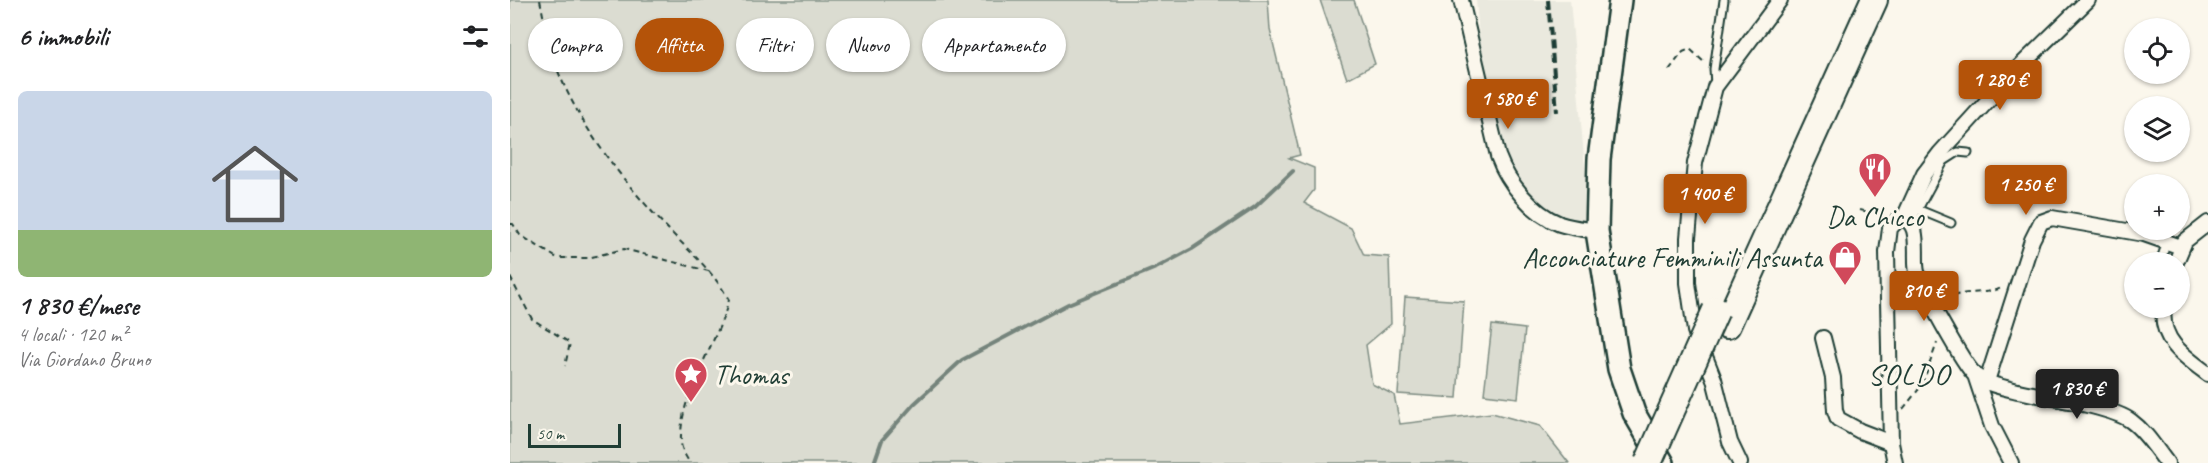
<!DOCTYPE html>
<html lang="it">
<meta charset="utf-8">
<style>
body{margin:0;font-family:Caveat,sans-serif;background:#f6f6f6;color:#202124;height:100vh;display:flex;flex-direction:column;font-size:22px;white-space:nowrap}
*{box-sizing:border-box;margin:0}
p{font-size:20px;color:#757577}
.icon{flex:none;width:33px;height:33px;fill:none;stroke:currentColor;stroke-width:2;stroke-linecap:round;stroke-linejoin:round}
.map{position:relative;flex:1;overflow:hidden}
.drawer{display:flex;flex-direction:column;background:#fff;width:510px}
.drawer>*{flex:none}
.top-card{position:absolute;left:18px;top:18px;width:570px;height:54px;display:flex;gap:12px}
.buttons{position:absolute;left:1614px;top:18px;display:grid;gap:12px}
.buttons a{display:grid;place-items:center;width:66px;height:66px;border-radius:50%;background:#fff;box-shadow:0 2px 4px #0004;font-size:30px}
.scale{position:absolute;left:18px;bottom:15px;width:93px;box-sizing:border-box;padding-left:6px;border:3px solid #1f3d34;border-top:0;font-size:16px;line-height:21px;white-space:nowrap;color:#1f3d34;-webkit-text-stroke:4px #fbf7ec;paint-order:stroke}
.price{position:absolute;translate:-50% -51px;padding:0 14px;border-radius:6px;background:#b45309;color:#fff;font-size:20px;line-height:39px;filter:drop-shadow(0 2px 3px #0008)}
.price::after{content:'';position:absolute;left:50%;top:36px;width:18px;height:14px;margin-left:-9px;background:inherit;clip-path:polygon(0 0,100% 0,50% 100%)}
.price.on{background:#222;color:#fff}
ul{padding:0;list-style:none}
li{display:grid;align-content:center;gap:12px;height:318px;padding:0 18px}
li+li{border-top:2px solid #e0e0e0}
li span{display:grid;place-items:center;height:186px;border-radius:9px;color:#555}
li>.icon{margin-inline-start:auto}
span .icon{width:108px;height:108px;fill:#fffc;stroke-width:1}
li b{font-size:26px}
h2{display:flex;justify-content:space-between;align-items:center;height:72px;padding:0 18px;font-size:26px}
.chip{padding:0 21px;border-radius:27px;background:#fff;box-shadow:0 2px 4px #0004;font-size:21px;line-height:54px}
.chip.on{background:#b45309;color:#fff}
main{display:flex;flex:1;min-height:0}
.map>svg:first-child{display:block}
.built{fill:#eae9de}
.green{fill:#dbdcd1;stroke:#7d8c82;stroke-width:1.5}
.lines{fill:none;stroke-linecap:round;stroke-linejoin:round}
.stream{stroke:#74847b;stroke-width:4}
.lane-casing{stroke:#1f3d34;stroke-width:11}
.street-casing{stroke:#1f3d34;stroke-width:18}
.primary-casing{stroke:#1f3d34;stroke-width:26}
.highway-casing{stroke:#1f3d34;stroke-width:30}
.path{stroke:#1f3d34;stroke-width:2;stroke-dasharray:6 4.5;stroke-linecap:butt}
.lane{stroke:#fbf7ec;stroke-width:7}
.street{stroke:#fbf7ec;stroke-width:14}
.primary{stroke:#fbf7ec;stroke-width:21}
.highway{stroke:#fbf7ec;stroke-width:26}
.rail{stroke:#1f3d34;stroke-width:4;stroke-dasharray:9 4.5;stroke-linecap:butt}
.highway-bridge-casing{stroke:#1f3d34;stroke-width:30;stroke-linecap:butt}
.highway-bridge{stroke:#fbf7ec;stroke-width:26}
.labels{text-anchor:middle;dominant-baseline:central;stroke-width:6;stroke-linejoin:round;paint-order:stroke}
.poi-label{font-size:28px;fill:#1f3d34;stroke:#fbf7ec}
.neighbourhood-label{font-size:30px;letter-spacing:1.5px;fill:#1f3d34;stroke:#fbf7ec}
</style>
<main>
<section class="drawer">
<h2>6 immobili<svg class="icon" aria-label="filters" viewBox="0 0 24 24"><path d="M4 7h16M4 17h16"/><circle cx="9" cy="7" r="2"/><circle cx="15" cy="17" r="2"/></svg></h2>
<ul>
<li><span style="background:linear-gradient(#c9d6e8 75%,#8fb573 0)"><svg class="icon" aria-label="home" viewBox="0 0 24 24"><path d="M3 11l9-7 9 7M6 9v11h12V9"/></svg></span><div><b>1 830 €/mese</b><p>4 locali · 120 m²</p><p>Via Giordano Bruno</p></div></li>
</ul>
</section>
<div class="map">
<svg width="1698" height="463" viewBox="0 0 1698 463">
<rect width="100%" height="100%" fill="#fbf7ec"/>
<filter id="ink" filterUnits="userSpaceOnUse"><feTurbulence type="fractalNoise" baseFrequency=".0167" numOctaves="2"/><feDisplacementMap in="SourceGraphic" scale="12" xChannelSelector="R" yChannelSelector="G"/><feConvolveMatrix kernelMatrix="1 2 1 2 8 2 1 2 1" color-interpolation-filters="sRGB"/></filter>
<g filter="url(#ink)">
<path class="built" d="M966,0H1060L1080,224H1049L994,174L973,90Z"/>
<path class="green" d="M0,0H758L760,30L790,155L779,158L804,168V190L794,203L841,228L854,255L879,257L881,324L856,345L862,384L884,395L890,424L982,413L1030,426L1059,463H0Z
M810,0H844L865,64L837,79Z
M895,297L954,301L947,398L888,394Z
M982,325L1015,329L1008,398L974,394Z"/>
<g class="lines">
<path class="stream" d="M364,463L372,440L404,404L452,360L558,304L646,268L682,249L745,207L783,171"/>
<defs>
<path id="lane" d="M1205,85L1204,69L1214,0
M1407,209L1441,223
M1401,222L1434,161L1448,152L1458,153
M1650,262L1657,242"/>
<path id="street" d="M951,0L988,156C998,183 1022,213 1050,224C1061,228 1075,229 1087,231
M1394,218L1414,174L1430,153L1502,74L1578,0
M1666,262L1675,241L1698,223
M1654,308C1649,340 1675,357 1698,374
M1313,338L1323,378L1325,411L1328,419L1350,431L1381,443
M1465,375L1482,426L1501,463
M1477,381L1522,240L1531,222L1542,218L1634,234L1671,247
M1230,463L1220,442L1204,379L1185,331L1178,283V238L1185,163L1205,87L1270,0
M1385,463L1381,443L1377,252L1380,228L1390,218C1413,220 1403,256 1407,272C1411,288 1454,365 1465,375C1475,384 1495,388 1508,391C1535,397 1601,406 1621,421C1636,432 1646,449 1657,463"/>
<path id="primary" d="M1110,0L1089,159L1087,231L1109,369L1124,413L1153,463"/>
<path id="highway" d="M1217,325L1364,0"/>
</defs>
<use href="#lane" class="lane-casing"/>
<use href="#street" class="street-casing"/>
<use href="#primary" class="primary-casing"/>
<use href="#highway" class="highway-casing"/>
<path class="path" d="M30,0C34,19 37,39 43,58C66,123 113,182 160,231C182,254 203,271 219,300C206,347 169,392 171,442C171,449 176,457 180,463
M1159,70L1173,52L1180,49L1195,63
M1350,210L1375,216
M0,224H3L10,235L47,258H78L114,249L202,272
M0,277L22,319L60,343L55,366
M1433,300C1452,289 1475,296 1494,287
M1393,409L1412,385L1427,343"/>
<use href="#lane" class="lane"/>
<use href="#street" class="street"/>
<use href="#primary" class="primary"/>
<use href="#highway" class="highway"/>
<path class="rail" d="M1038,0L1047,112"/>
<defs>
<path id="highway-bridge" d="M1138,463L1206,310"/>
</defs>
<use href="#highway-bridge" class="highway-bridge-casing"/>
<use href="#highway-bridge" class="highway-bridge"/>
</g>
</g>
<defs>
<symbol id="restaurant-pin" viewBox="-11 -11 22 30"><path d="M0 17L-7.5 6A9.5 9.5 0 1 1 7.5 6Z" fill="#d1495b" stroke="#fbf7ec"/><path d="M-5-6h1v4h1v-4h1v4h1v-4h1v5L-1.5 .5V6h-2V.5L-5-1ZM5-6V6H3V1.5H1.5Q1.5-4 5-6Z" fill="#fff"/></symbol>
<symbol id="shop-pin" viewBox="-11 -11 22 30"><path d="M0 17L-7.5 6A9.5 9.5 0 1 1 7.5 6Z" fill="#d1495b" stroke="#fbf7ec"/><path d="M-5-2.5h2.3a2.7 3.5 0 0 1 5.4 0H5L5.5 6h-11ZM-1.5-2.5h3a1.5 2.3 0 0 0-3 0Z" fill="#fff"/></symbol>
<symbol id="sight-pin" viewBox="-11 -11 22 30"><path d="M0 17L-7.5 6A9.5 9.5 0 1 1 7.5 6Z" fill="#d1495b" stroke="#fbf7ec"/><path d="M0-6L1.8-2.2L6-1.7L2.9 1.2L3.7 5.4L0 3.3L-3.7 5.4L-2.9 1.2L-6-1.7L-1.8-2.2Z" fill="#fff"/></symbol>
</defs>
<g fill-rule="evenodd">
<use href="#restaurant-pin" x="1346" y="150" width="38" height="52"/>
<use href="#shop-pin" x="1316" y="238" width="38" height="52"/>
<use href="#sight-pin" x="162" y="355" width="38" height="52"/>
</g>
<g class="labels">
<g class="poi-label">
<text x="1365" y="216">Da Chicco</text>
<text x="1312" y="257" text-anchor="end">Acconciature Femminili Assunta</text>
<text x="204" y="374" text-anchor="start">Thomas</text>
</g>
<g class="neighbourhood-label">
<text x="1399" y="374">SOLDO</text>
</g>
</g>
</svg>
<div class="buttons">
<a><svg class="icon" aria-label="locate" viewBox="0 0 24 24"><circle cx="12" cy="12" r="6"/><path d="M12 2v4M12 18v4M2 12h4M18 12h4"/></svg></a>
<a><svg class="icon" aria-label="layers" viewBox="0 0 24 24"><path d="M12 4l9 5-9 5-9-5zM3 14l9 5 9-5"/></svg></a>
<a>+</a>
<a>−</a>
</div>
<div class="scale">50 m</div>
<b class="price" style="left:1490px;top:111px">1 280 €</b>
<b class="price" style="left:998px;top:130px">1 580 €</b>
<b class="price" style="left:1516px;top:216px">1 250 €</b>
<b class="price" style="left:1195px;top:225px">1 400 €</b>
<b class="price" style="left:1414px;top:322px">810 €</b>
<b class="price on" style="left:1567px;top:420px">1 830 €</b>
<div class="top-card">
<a class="chip">Compra</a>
<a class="chip on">Affitta</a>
<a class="chip">Filtri</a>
<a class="chip">Nuovo</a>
<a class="chip">Appartamento</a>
</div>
</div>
</main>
